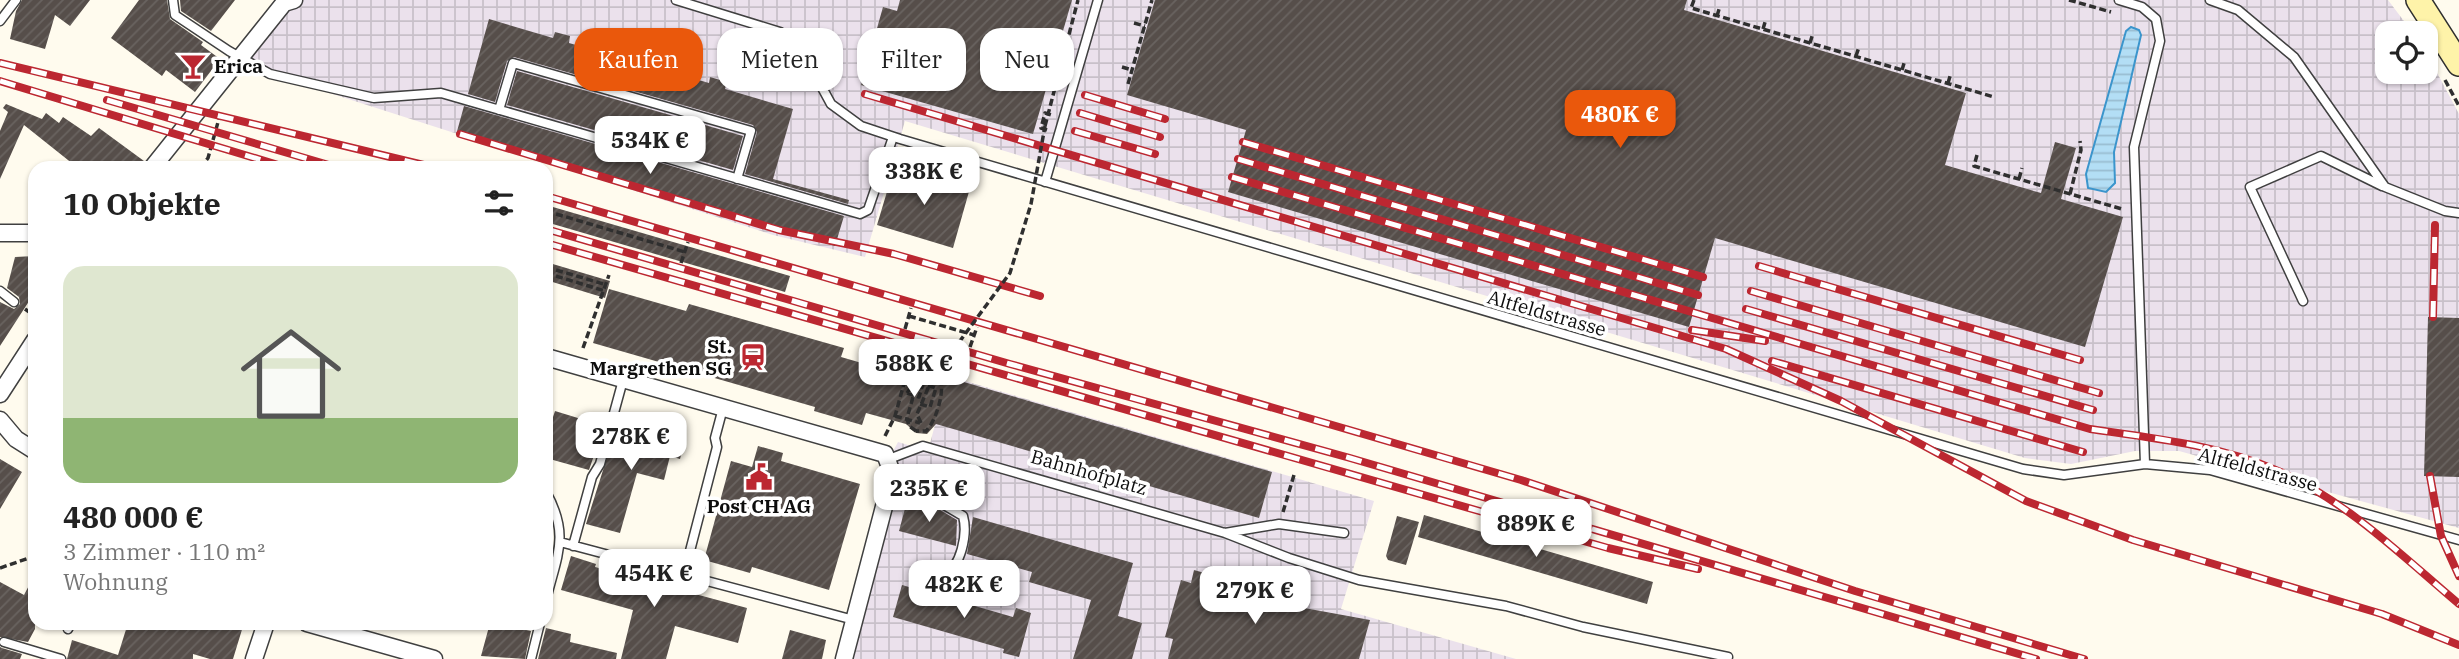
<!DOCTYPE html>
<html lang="de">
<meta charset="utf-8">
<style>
body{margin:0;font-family:"IBM Plex Serif",serif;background:#f6f6f6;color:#222;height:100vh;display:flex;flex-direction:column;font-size:26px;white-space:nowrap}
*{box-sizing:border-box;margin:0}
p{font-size:23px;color:#767676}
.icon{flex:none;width:38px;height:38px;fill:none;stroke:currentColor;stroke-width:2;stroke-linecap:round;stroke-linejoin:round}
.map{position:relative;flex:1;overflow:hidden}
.details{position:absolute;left:28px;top:161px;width:525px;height:469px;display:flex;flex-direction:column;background:#fff;border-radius:21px;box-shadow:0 2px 5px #0004}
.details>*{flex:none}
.top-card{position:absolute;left:574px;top:28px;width:665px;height:63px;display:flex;gap:14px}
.buttons{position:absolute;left:2375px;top:21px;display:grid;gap:14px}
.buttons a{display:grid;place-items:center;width:63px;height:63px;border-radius:14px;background:#fff;box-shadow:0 2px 5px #0004;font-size:35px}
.price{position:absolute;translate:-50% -60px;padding:0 16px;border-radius:14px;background:#fff;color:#222;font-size:23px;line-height:46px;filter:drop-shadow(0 2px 4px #0008)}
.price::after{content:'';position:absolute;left:50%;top:42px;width:21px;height:16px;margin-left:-10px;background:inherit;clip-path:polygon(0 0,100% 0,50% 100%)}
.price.on{background:#ea580c;color:#fff}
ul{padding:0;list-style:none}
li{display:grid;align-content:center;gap:14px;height:371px;padding:0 35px}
li span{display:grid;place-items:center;height:217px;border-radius:21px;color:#555}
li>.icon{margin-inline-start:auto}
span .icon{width:126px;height:126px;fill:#fffc;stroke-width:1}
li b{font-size:30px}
h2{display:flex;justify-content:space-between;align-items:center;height:84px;padding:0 35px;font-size:30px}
.tag{padding:0 24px;border-radius:21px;background:#fff;box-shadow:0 2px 5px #0004;font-size:24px;line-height:63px}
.tag.on{background:#ea580c;color:#fff}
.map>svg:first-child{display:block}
.industrial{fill:url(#industrial-grid)}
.water{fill:url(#water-rules);stroke:#3b95cc;stroke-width:2}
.building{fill:url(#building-hatch)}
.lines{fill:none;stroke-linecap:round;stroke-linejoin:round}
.service-casing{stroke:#404040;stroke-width:11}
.minor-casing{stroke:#404040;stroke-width:19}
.secondary-casing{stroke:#2f2f2f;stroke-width:26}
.path{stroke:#2f2f2f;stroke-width:3.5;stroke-dasharray:7 3.5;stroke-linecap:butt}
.service{stroke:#fff;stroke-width:8}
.minor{stroke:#fff;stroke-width:16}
.secondary{stroke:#fef3a9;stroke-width:23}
.rail-casing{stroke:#bc2731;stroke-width:8}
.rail{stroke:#fff;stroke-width:5;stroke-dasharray:16;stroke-linecap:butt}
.path-bridge{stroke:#2f2f2f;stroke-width:3.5;stroke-dasharray:7 3.5;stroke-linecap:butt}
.labels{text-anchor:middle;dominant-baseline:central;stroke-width:7;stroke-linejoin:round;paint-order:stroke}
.poi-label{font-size:19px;font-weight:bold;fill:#0d0d0d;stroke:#fff;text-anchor:start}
.street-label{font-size:19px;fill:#0d0d0d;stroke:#fff}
</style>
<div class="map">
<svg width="2459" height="659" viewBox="0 0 2459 659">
<defs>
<pattern id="industrial-grid" width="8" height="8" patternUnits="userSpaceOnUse" patternTransform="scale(1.75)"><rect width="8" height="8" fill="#ebe1ec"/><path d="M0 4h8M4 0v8" fill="none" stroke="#c8c0c9"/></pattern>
<pattern id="water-rules" width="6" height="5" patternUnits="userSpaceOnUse" patternTransform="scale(1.75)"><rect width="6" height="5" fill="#b3def5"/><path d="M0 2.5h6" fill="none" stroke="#99bdd1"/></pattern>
<pattern id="building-hatch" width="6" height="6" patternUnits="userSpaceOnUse" patternTransform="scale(1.75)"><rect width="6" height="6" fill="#564e4a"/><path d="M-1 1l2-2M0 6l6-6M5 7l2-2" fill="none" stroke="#696360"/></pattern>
</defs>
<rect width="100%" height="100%" fill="#fffbee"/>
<path class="industrial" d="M290,0H2388L2413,33H2387V72H2426V52L2459,114V528L2179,451H2135L2071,464L2025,458L905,121L865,257L773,235L270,74L240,56Z
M948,376L1374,501L1341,609L1516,659H844L889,459L898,442L928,451Z"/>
<path class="water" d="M2131,27L2139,30L2141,35L2114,152L2115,183L2106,192L2088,188L2086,174L2126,31Z"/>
<path class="building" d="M22,0H90L70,26L55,15L45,49L10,39L16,11Z
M139,0H167L170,19L203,42L201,45L220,59L195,92L166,70L162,76L111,38Z
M180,0H235L211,31L181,11Z
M900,0H1072L1033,134L861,85L883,7L897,11Z
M1155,0H1687L1684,10L1966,93L1945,165L2041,193L2055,142L2076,148L2061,199L2123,217L2085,347L1715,238L1689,327L1228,192L1246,130L1127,95Z
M489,19L553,38L555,32L570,36L569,43L709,83L710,77L727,82L725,89L793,109L773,179L849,200L848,204L745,174L757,132L753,125L514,57L507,61L495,102L468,94Z
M517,71L743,136L733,170L507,105Z
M6,104L42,119L46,113L59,123L63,117L91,136L99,128L144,161L142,168H78L24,125L0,179V131L8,112L3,108Z
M464,106L844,216L835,246L462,138L456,135Z
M895,165L970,188L953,248L877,225Z
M546,205L790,276L785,292L546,222Z
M35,256V292L0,346V302L14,309L20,304L19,297L7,288L15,257Z
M546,262L610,281L605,298L546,280Z
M609,289L686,311L689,304L844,348L841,357L917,379L923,373H933L948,383L950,378L1272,472L1259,518L936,424L927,434L916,433L906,424L866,413L862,425L814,411L815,407L593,343Z
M2428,317L2459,318V477L2424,476Z
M555,411L604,426L589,470L546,458V425L550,426Z
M647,426L686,436L680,459L670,456L664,480L637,473L620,533L586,524L616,429L644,436Z
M758,446L783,453L781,461L860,484L829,590L752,567L750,573L704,560L731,461L752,467Z
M0,459L22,472L0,509Z
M907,501L940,510L957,520L956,546L899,531Z
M1424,515L1653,582L1647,604L1418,537Z
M1397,516L1419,522L1406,565L1388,560L1386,556Z
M973,517L1133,563L1118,616L1142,623L1132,659H1073L1091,600L1029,582L1032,572L967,554Z
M571,556L596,564L595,567L747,608L738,643L675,626L666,659H621L633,610L561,590Z
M1194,570L1264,590L1261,600L1370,620L1359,659H1168L1173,639L1165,637L1181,580L1191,583Z
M35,574V629L28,642L0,637V582L24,595Z
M902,585L1013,617L1016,608L1031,613L1019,657L1003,653L1004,649L893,617Z
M128,623H244L233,659H210L193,654V659H67L72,640L118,655Z
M490,623L531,631L525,659L481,656Z
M546,628L571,634L570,642L617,653L616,659H538Z
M790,630L826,640L822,659H782Z
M0,647L2,648L22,654L20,659H0Z"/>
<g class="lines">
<defs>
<path id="service" d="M173,0L175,15L229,51L270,74L374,98L441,93L860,214L868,210L893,137
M676,0L780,32L800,47L831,104L861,126L900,139L2023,469L2064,475L2145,464L2210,470L2459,540
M2119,0L2142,7L2156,19L2160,41L2134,147L2145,464
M2210,0L2238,10L2294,57L2385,187L2445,211L2459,213
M0,21L16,0
M499,110L513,63L751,131L737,179
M1045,182L1098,0
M0,291L14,302
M2303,301L2250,187L2321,156L2382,186
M889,459L923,446L1225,533L1279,524L1344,533
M546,492C570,535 557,555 546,600
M887,492L929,496L963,516C968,534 961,567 944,575
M1225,533L1289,558L1359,580L1506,606L1583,627L1728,657
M560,542L854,620
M573,546L592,477L600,464L623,380
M684,574L717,447L715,438L723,408
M68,629L71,623
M4,642L61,659
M531,659L540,623"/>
<path id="minor" d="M152,168L284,3L294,0
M0,233H35
M546,357L885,454L891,470V480L844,659
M0,394L35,340
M0,420L16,439L35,451
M307,623L434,659
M254,659L266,623"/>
<path id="secondary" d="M2418,0L2459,64"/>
</defs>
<use href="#service" class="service-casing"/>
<use href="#minor" class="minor-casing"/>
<use href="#secondary" class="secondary-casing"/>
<path class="path" d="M1694,0L1691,8L1994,97
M2069,0L2111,12
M1717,16L1720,6
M1134,23L1145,26
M1763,29L1766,19
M1810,43L1813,33
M1856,56L1859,47
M1122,67L1132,70
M1902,70L1905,60
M2445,80L2459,106
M1948,83L1951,73
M1128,84L1152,0
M1045,126L1078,0
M1047,130L1041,128L1045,113L1051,115
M1977,155L1974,166L2122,209
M200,168L208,158L220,115
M2019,179L2022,168
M2070,194L2081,150L2080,141
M546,211L685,252
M681,263L688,242
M546,267L607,285
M546,273L605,291
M25,309L32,314
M909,316L974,335
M905,329L911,308
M970,347L977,327
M583,348L609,275
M907,393L919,377L933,375L941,380C944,394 936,421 926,431H916
M907,393L919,397L923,384L936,388L930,407L920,404
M895,416L920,423
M921,423L917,414L932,379
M885,436L895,416L912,355
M1283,512L1294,475
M0,568L29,558"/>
<use href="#service" class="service"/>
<use href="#minor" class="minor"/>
<use href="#secondary" class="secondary"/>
<defs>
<path id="rail" d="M0,63L436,168
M0,81L288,168
M865,94L1726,349L1841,401L2026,501L2133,540L2382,614L2459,645
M1085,95L1165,119
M107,100L339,168
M1080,113L1160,137
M1075,131L1155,154
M460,134L779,230L894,254L1040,296
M1243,142L1703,277
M1238,159L1698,295
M1232,177L2090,429C2153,438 2219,445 2278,471C2347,501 2402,556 2459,604
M546,196L1521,480L1855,591L2084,659
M546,229L1010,364L1350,458L2036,659
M546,243L1608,548L1698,569
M1759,266L2080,360
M1751,291L2099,393
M1746,309L2093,410
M2433,317L2435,225
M1692,330L1765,341
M1772,361L2083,452
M2430,476L2441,536L2459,576"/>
</defs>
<use href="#rail" class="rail-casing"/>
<use href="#rail" class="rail"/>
<path class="path-bridge" d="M916,431L909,426L907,418L917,383L925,378L932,379L1010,273L1031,204L1045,126"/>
</g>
<defs>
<symbol id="bar-bare" viewBox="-9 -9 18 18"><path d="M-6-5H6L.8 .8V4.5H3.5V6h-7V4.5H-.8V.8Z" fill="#bc2731" stroke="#fff" stroke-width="2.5" paint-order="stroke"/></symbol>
<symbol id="station-bare" viewBox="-9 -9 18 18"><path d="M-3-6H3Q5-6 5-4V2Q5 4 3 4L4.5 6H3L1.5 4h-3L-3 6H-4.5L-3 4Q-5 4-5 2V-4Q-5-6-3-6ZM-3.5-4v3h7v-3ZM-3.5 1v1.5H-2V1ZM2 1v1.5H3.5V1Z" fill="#bc2731" stroke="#fff" stroke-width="2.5" paint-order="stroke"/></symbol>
<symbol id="civic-bare" viewBox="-9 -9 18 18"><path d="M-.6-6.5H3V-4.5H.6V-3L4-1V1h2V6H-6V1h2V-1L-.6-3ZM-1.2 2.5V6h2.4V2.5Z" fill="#bc2731" stroke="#fff" stroke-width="2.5" paint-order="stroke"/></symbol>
</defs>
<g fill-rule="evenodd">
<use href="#bar-bare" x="174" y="47" width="38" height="38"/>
<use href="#station-bare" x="734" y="338" width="38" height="38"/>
<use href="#civic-bare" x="740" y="458" width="38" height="38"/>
</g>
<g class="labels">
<g class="poi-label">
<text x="214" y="66">Erica</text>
<text x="732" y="346" text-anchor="end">St.<tspan x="732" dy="22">Margrethen SG</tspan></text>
<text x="759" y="506" text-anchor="middle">Post CH AG</text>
</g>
<g class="street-label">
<text transform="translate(1547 313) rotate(16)">Altfeldstrasse</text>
<text transform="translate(2258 469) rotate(15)">Altfeldstrasse</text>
<text transform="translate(1089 472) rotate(16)">Bahnhofplatz</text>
</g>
</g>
</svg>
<div class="buttons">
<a><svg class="icon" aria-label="locate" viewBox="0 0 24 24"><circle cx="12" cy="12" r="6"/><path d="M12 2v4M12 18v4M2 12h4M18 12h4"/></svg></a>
</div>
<b class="price on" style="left:1620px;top:150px">480K €</b>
<b class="price" style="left:650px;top:176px">534K €</b>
<b class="price" style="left:924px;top:207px">338K €</b>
<b class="price" style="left:914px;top:399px">588K €</b>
<b class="price" style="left:631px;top:472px">278K €</b>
<b class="price" style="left:929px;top:524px">235K €</b>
<b class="price" style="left:1536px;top:559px">889K €</b>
<b class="price" style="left:654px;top:609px">454K €</b>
<b class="price" style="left:964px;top:620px">482K €</b>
<b class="price" style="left:1255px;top:626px">279K €</b>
<div class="top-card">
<a class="tag on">Kaufen</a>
<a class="tag">Mieten</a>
<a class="tag">Filter</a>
<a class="tag">Neu</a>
</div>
<section class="details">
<h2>10 Objekte<svg class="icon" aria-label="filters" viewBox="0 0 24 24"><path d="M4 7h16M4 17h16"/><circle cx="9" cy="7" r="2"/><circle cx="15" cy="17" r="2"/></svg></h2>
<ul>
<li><span style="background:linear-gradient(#dfe7d0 70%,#8fb573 0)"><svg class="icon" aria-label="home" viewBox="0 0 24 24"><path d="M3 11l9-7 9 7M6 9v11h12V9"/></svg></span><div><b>480 000 €</b><p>3 Zimmer · 110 m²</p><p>Wohnung</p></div></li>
</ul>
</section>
</div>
